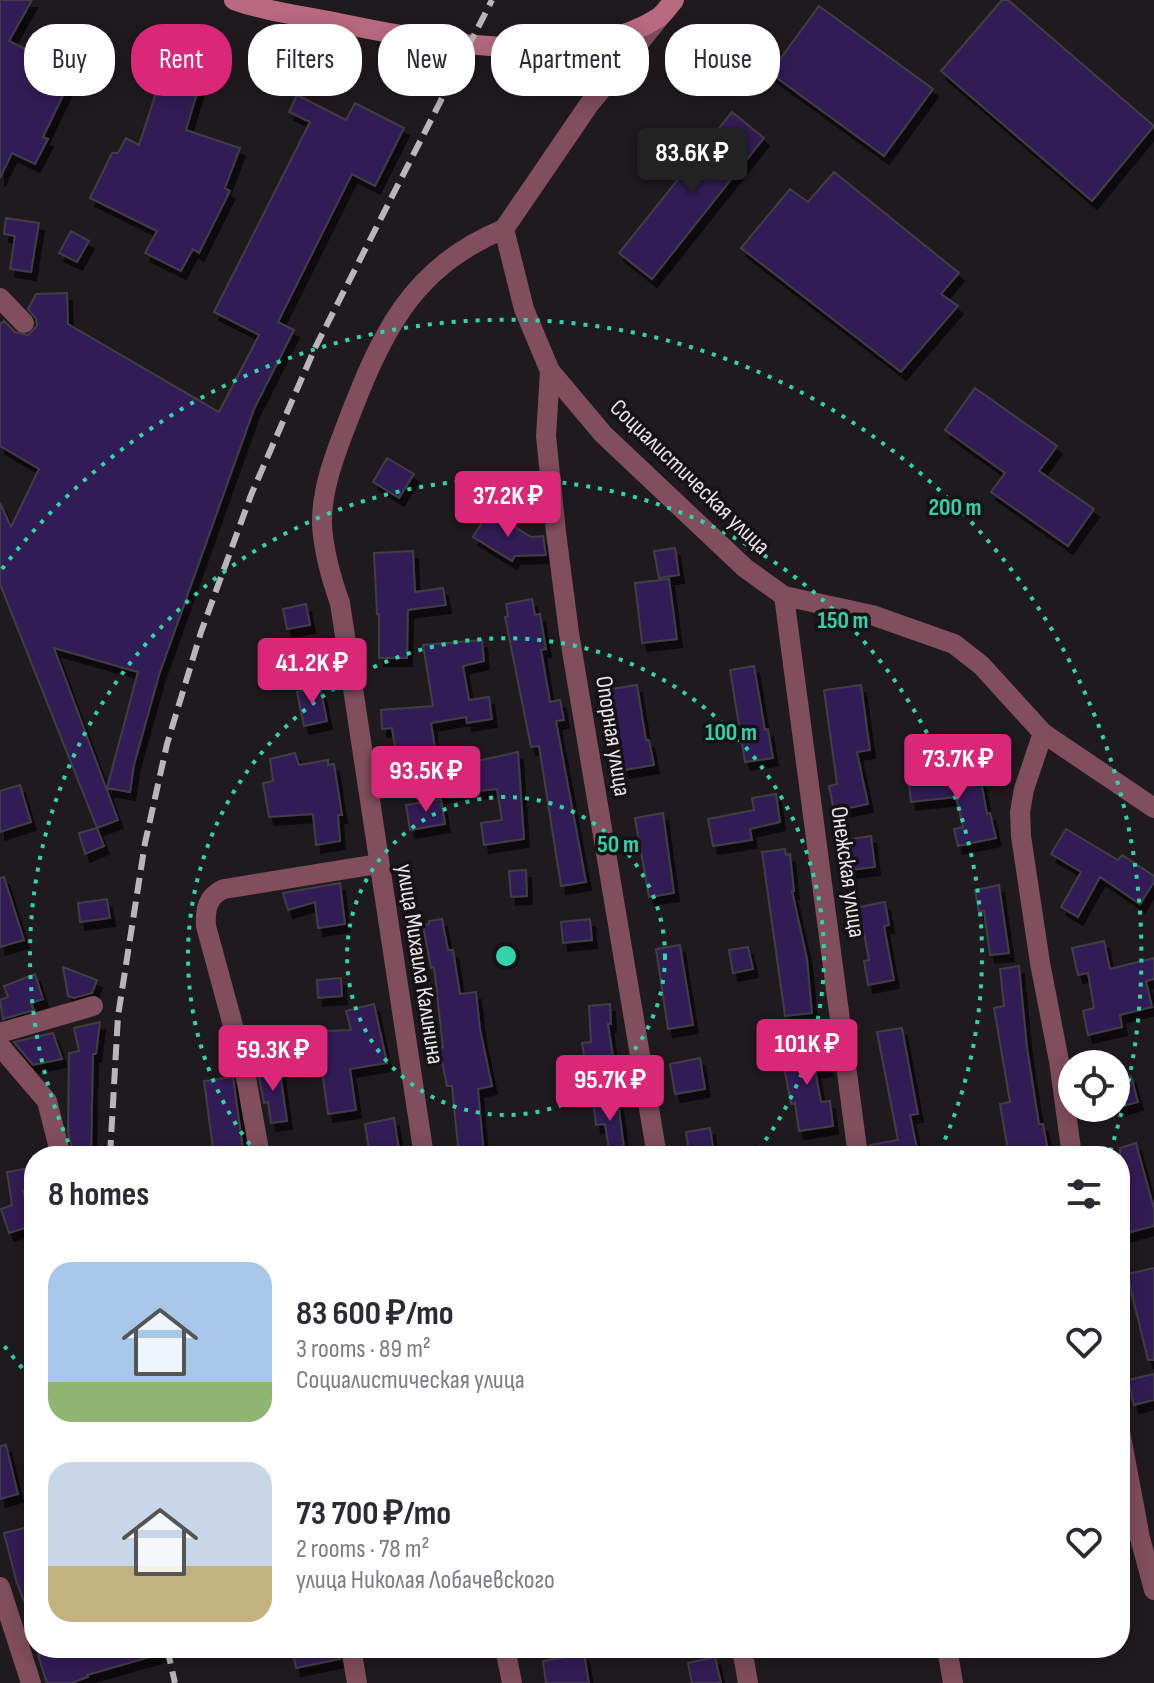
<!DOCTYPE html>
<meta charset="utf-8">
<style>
body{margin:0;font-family:"Sofia Sans Condensed",sans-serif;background:#f7f7f7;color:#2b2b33;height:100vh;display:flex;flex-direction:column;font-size:30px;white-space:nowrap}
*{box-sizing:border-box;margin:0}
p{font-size:26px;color:#7c7c81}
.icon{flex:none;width:44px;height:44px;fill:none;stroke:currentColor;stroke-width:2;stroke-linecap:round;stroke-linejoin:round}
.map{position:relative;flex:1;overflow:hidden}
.panel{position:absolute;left:24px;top:1146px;width:1106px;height:512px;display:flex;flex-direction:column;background:#fff;border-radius:32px;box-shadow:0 4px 20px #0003}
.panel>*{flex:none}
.banner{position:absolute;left:24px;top:24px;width:1106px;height:72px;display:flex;gap:16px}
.tools{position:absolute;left:1058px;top:1050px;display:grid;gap:16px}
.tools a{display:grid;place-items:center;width:72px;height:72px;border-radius:50%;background:#fff;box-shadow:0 4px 20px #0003;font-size:40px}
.price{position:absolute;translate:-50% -68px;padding:0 18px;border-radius:8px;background:#db2777;color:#fff;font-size:26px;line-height:52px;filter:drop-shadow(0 2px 4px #0008)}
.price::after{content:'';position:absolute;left:50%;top:48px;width:24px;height:18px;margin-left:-12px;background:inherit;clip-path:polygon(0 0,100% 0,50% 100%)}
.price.current{background:#222;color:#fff}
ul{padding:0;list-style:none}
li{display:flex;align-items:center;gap:24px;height:200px;padding:0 24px}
li span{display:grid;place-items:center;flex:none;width:224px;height:160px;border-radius:24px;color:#555}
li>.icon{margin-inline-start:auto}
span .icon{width:96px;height:96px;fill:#fffc;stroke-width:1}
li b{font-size:34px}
h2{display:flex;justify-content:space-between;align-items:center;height:96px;padding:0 24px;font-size:34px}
.chip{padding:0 28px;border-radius:32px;background:#fff;box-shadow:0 4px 20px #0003;font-size:28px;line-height:72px}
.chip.current{background:#db2777;color:#fff}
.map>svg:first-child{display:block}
.building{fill:#331e54;stroke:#403e45;stroke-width:2;filter:url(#shadow)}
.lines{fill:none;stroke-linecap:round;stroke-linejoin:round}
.minor{stroke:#804e5c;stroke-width:20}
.secondary{stroke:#ba6a80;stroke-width:20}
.rail{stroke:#b9b5b9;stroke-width:6;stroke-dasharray:16 8;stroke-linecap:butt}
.ring{fill:none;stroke:#30d4aa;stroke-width:4;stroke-dasharray:4 8}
.labels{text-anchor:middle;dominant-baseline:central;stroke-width:7;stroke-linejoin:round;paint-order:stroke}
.street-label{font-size:24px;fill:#e8e4e8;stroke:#161115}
.centre{fill:#30d4aa;stroke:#161115;stroke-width:4}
.ring-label{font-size:24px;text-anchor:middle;font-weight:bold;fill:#30d4aa;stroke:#161115;stroke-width:7;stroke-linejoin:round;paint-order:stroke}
</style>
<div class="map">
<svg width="1154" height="1683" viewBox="0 0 1154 1683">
<defs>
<filter id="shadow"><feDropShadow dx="5" dy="8" stdDeviation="0" flood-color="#0009"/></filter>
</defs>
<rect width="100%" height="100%" fill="#1f1a1e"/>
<path class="building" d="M0,0H32L9,41L54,63L60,49L81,58L43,137L48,139L35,164L12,153L0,178Z
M1002,0H1008L1154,126L1092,201L941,71Z
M819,6L933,89L884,156L770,73Z
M174,37L201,47L198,66L204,70L186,130L240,148L225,188L230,191L199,253L193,249L181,271L145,253L157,231L90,198L112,153H118L126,138L139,145Z
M297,95L346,120L355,103L404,128L375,186L352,174L278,322L294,330L254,409L159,675L134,765L130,792L107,788L138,672L54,648L118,820L97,828L0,584V503L11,527L39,469L0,446V324L4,321L15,332L28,335L37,326L36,319L28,309L36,294L67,293L68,324L219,412L259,335L214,312L310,122L289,112Z
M732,112L764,138L652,279L619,253Z
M834,172L959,273L941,294L958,306L901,372L741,248L790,189L808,202Z
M6,218L39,223L31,272L10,269L15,236L4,234Z
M71,231L89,241L77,262L59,253Z
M975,388L1057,446L1039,471L1094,509L1068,546L991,492L1005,473L945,430Z
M387,458L414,474L399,498L373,482Z
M489,511L531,537L543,536L546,555L515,556L512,561L473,537Z
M675,548L679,575L659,578L654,551Z
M413,551L415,592L443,588L446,605L408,610L407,658H379V614H377L374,553Z
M669,579L677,639L642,643L635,583Z
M532,599L535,615L540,614L546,649L541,650L550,702L560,700L564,720L556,721L586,882L561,886L539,746L531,747L505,617L508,616L506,604Z
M306,604L310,625L287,629L283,609Z
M482,640L484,661L463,666L469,700L489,697L492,719L467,723L466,717L431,723L438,766L399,772L392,728L382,729L381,710L433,706L423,645Z
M754,666L765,730L768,729L773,758L745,762L730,670Z
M637,685L646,740H649L654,765L624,770L611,689Z
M861,685L870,750L857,752L868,804L834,811L829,786L837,784L824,690Z
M320,687L327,721L304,726L297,692Z
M518,752L524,839L484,845L481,823L502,820L497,789L478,791L477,786L433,797L429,781L473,770L472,762Z
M295,753L299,765L328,760V765L334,764L342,815H338L340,841L316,845L313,814L269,817L263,783L273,781L270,759Z
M979,770L987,814L990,813L996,838L958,846L954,829L963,827L956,797L911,802L908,776L940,772V778Z
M20,785L31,822L0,832V791Z
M776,794L780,822L750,829L752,840L713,846L708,819L754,810L752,798Z
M441,799L445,824L410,830L406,805Z
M663,813L674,893L649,897L635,818Z
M97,828L104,846L85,854L79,833Z
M1066,829L1118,860L1122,855L1154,876V882L1140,904L1100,877L1078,917L1061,907L1081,872L1051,854Z
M871,836L875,867L851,870L846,840Z
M785,849L786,855L790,854L794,891H792L807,959L812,1013L785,1016L762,852Z
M526,870L527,896L511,897L509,871Z
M4,877L24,940L0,947V878Z
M340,883L345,924L318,928L315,902L288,910L283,893Z
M999,885L1009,953L990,955L984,911L979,912L975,890Z
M107,899L110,918L80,922L78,903Z
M885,902L889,925L884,926L894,980L868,985L864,961L869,960L859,907Z
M442,919L448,950H453L460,994L476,992L480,1029L492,1086L478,1089L484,1156H459L452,1086H447L439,1048L443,1047L434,967L431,968L423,925L429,924V921Z
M590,919L592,940L563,943L561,922Z
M1104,941L1110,969L1154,958V979L1146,981L1152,1007L1120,1015L1122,1027L1088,1035L1083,1011L1094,1008L1088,973L1078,975L1072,948Z
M680,945L693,1025L668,1029L656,949Z
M748,947L753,969L733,973L729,950Z
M1019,966L1027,1048L1039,1124H1043L1049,1156H1009L1000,1104L1010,1102L994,1008L1004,1006L1000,969Z
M63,967L97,980L92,993L74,998L68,996Z
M35,974L43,999L31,1003L34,1010L3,1019L0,1000L8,997L4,986Z
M341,978L342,996L318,998L317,980Z
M374,1004L387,1063L350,1069L356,1110L328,1114L322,1071L326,1070L325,1031L351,1030L346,1011Z
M610,1004L611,1024H608L613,1057L585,1062L582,1043L591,1042L589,1006Z
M100,1022L96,1054H93L91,1156H74L68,1132L69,1053L79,1051L74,1028Z
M902,1028L918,1114L910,1115L918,1153L906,1156H871L870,1145L898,1140L877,1032Z
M53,1033L62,1059L33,1065L14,1042Z
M823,1045L827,1068L815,1070L821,1102L830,1101L833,1126L799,1131L795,1103L791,1104L781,1052Z
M700,1058L705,1089L675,1094L670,1064Z
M279,1065L287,1121L271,1123L268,1102L264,1103L258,1073L263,1072L262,1067Z
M1131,1076L1138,1102L1116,1108V1079Z
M233,1077L244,1156H214L204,1081Z
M617,1095L625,1155L610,1156L605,1124L596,1125L593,1099Z
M394,1118L400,1156H370L365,1124Z
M710,1128L713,1148L689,1152L686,1132Z
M1136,1143L1154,1209V1226L1120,1235V1148Z
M30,1168L33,1189L23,1191L34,1225L9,1233L1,1209L12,1205L7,1172Z
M1154,1268V1360H1148L1127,1274Z
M1154,1374V1400L1134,1405L1128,1380Z
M6,1445L18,1494L0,1499V1446Z
M28,1527L34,1551L32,1623L16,1580L4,1533Z
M58,1648H164V1653L87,1675L88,1677L71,1683H47L38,1655Z
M292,1648H338L340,1659L296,1668Z
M584,1654L589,1683H546L543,1661Z
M715,1657L721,1683H692L688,1663Z"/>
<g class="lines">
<path class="minor" d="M660,17L588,106L504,229L524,309L550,371L603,434L745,568L784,596L872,615L954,644L981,665L1043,733L1154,808
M0,298L24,323
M550,371L546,436L556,532L569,633L657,1156
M784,596L858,1156
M1043,733L1024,789L1020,812L1021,836L1040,963L1059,1061L1072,1156
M0,1033L93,1006
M0,1046L47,1101L61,1156
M260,1156L244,1066L206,926C205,910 207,896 224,889L378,864
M424,1156L340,603C331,578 324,552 322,526C321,491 334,457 346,426C380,337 410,267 504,229
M1120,1431L1140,1538L1154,1590
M0,1587L31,1683
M351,1648L357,1683
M505,1648L512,1683
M742,1648L748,1683
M947,1648L953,1683"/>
<path class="secondary" d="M234,0C264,11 298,15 329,21C420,40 575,71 658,18C664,14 669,6 674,0"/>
<path class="rail" d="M110,1156L118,1016L145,843L167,744L201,632L251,495L315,348L492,0
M167,1648L175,1683"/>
</g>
<g class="ring">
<circle cx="506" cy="956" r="159"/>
<path d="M257 1154A318 318 0 1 1 755 1154"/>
<path d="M73 1153A476 476 0 1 1 939 1153"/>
<path d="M30 1377A635 635 0 0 1 2 1343M2 569A635 635 0 0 1 1110 1152"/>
</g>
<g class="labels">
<g class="street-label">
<text transform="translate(690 477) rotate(44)">Социалистическая улица</text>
<text transform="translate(613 736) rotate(81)">Опорная улица</text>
<text transform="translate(848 872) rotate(82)">Онежская улица</text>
<text transform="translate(420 964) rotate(81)">улица Михаила Калинина</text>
</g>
</g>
<circle cx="506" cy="956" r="12" class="centre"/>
<g class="ring-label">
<text x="955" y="515">200 m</text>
<text x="843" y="628">150 m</text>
<text x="731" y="740">100 m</text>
<text x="618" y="852">50 m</text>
</g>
</svg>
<div class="tools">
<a><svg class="icon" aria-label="locate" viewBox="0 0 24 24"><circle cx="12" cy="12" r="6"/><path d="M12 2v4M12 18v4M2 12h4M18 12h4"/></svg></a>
</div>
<b class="price current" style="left:692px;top:196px">83.6K ₽</b>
<b class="price" style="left:508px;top:539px">37.2K ₽</b>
<b class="price" style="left:312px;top:706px">41.2K ₽</b>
<b class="price" style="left:958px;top:802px">73.7K ₽</b>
<b class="price" style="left:426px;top:814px">93.5K ₽</b>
<b class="price" style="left:807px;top:1087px">101K ₽</b>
<b class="price" style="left:273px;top:1093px">59.3K ₽</b>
<b class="price" style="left:610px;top:1123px">95.7K ₽</b>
<div class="banner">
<a class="chip">Buy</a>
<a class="chip current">Rent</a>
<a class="chip">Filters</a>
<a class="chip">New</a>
<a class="chip">Apartment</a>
<a class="chip">House</a>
</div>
<section class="panel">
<h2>8 homes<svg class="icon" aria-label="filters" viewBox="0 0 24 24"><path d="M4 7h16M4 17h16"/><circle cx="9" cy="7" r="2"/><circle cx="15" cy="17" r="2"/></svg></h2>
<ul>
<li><span style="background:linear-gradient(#a9c7e8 75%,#8fb573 0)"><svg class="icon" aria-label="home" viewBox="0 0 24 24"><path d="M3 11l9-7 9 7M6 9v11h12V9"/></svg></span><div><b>83 600 ₽/mo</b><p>3 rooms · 89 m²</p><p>Социалистическая улица</p></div><svg class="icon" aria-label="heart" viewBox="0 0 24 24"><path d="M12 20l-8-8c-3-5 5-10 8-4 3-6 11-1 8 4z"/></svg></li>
<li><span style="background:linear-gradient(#c9d6e8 65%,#c2b280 0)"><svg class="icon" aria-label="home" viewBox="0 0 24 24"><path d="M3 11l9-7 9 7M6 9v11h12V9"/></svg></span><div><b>73 700 ₽/mo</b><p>2 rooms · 78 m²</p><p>улица Николая Лобачевского</p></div><svg class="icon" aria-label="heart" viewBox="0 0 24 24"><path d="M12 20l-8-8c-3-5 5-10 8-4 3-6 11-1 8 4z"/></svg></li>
</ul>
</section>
</div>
